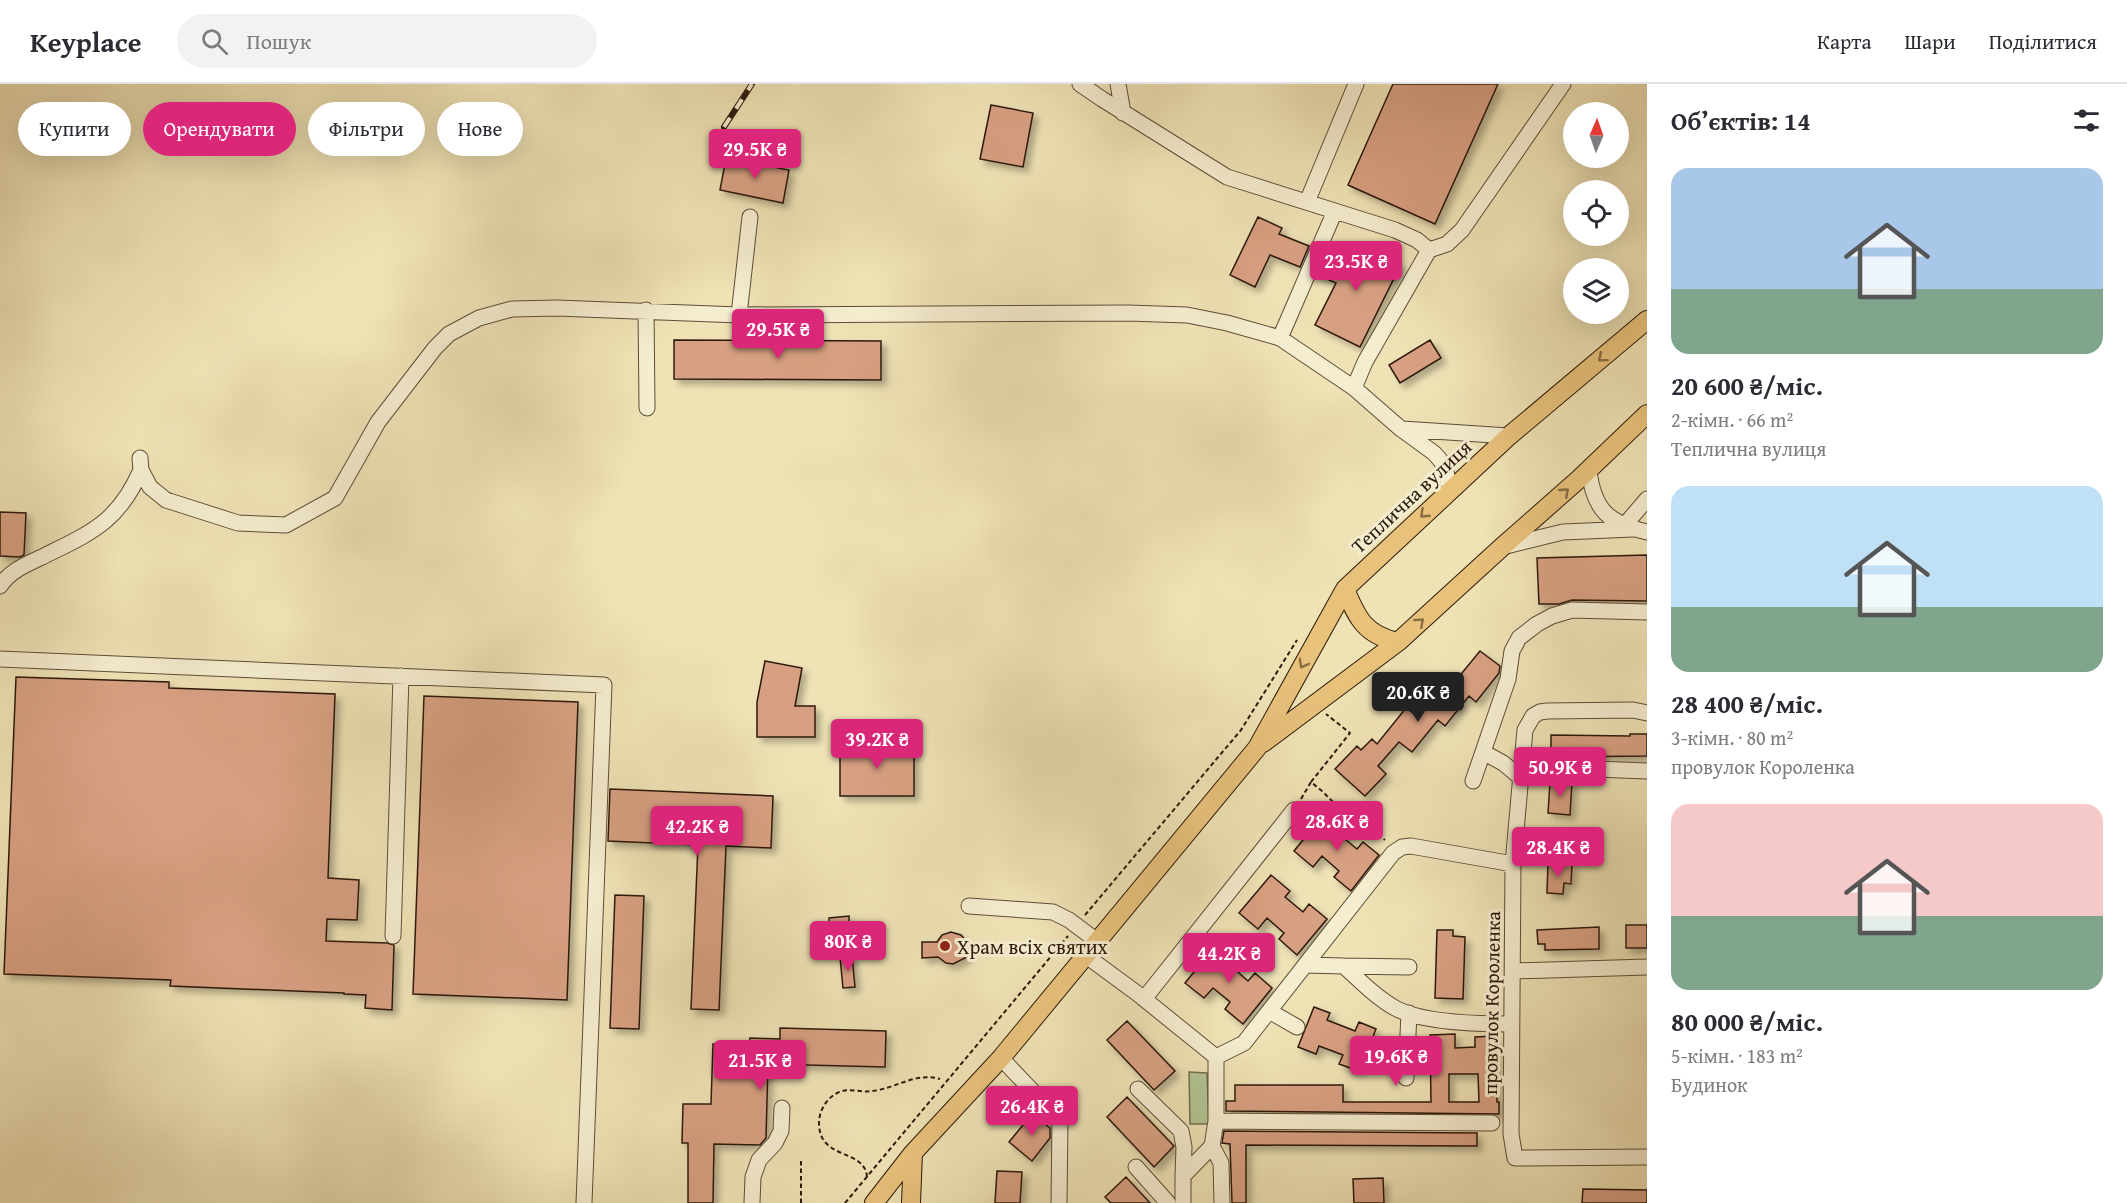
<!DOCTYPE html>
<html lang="uk">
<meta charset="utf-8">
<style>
body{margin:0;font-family:"Gentium Book Plus",serif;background:#f2f2f3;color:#2b2b33;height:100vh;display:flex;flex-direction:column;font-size:22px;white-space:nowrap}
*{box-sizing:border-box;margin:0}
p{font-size:20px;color:#7c7c81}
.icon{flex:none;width:33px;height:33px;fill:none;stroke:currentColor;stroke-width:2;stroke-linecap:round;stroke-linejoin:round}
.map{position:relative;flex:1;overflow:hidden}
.details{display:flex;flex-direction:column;background:#fff;width:480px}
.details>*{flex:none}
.hud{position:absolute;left:18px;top:18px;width:570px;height:54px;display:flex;gap:12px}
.needle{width:39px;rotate:2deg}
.fabs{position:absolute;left:1563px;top:18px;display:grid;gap:12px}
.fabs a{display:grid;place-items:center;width:66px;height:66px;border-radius:50%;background:#fff;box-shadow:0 6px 24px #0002;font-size:30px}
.price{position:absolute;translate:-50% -51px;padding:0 14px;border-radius:6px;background:#db2777;color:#fff;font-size:20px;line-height:39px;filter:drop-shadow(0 2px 3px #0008)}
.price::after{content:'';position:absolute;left:50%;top:36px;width:18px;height:14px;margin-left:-9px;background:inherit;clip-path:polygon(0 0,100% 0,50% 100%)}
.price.active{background:#222;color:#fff}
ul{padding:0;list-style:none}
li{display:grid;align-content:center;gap:12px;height:318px;padding:0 24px}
li span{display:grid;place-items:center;height:186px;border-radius:18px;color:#555}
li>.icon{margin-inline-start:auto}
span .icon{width:108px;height:108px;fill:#fffc;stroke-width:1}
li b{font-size:26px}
h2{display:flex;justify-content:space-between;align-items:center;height:72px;padding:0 24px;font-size:26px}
.chip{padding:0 21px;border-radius:27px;background:#fff;box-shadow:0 6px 24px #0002;font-size:21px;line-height:54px}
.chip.active{background:#db2777;color:#fff}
header{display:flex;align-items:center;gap:36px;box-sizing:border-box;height:84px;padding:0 30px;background:#fff;border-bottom:2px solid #e1e1e2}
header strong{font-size:28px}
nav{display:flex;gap:33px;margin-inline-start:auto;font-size:21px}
.search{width:420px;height:54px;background:#f2f2f3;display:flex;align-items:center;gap:15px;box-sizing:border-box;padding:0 21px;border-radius:33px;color:#7c7c81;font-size:22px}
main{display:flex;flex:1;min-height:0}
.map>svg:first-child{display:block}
.green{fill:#b2c593;stroke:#706f4f;stroke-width:1.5}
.building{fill:#d7a082;stroke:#2d190b;stroke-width:1.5;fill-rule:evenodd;filter:url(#shadow)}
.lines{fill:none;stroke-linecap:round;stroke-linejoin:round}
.minor-casing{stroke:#5e4c36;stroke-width:17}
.major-casing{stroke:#2d190b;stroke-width:20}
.path{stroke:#2d190b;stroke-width:2;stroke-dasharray:4.5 3;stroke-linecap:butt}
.minor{stroke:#f5edd0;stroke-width:15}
.major{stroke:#e8c27b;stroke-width:18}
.rail-casing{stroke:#2d190b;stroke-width:6}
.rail{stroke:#f5edd0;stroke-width:4;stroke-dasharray:11;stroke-linecap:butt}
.oneway{stroke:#8a6e43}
.poi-dot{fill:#8f2418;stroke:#f5edd0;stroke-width:2}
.labels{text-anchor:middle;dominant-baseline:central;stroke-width:6;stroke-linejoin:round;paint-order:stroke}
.street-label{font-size:20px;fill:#2d190b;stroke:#f5edd0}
.poi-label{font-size:20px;fill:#2d190b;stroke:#f5edd0;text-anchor:start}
</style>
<header>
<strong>Keyplace</strong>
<div class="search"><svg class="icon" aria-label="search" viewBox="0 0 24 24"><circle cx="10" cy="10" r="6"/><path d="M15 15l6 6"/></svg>Пошук</div>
<nav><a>Карта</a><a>Шари</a><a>Поділитися</a></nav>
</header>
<main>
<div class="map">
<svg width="1647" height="1119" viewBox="0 0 1647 1119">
<defs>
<filter id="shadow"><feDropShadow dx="5" dy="5" stdDeviation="3" flood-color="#0004"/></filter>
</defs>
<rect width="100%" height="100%" fill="#efe3b6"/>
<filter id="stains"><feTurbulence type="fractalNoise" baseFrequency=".00333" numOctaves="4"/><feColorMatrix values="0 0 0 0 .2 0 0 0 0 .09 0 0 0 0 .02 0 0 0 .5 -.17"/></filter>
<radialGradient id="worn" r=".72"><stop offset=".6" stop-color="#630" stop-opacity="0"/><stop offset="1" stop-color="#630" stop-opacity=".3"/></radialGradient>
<path class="green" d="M1189,988L1207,989L1209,1040H1190Z"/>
<path class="building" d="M1393,0H1498L1435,140L1348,101Z
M991,21L1033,29L1023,83L980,75Z
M726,74L789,86L783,119L720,106Z
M1258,133L1282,144L1279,150L1309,162L1300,183L1270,171L1255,203L1230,191Z
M1356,158L1401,180L1360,263L1315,241L1336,199L1318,191L1327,170L1346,178Z
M674,256L881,257V296L674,295Z
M1430,256L1441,274L1400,299L1389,281Z
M0,428L26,429L24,471L20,473L0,472Z
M1647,471V517L1572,516L1559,520H1539L1537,474Z
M1480,567L1500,582L1499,589L1476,618L1469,612L1445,642L1438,636L1412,668L1399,658L1378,682L1386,690L1365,712L1335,685L1357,662L1361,666L1372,655L1377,660L1406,624L1416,631L1446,594L1453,600Z
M765,577L802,584L795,622H815V653H757V618Z
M16,593L169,598V604L335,610L328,794L359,796L357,836L327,835L326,857L387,859L394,861L392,926L365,924L366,911L344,910V909L170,902L171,896L4,890Z
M424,612L578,618L567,916L413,910Z
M1630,650H1647V672L1551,673V651L1630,652Z
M840,660H914V712H840Z
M1550,698H1572L1570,731L1548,729Z
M610,705L773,712L771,764L726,762L719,926L691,925L698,761L608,757Z
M1325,729L1345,745L1340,751L1357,765L1363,758L1379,771L1351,807L1334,793L1339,787L1322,772L1313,783L1294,767Z
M1548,780L1572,781L1571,800L1564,799L1563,810L1547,809Z
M1271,791L1290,807L1285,813L1303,828L1309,820L1327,835L1297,871L1279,855L1284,849L1267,834L1258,845L1239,829Z
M615,811L644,812L639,945L610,944Z
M849,832V846L829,847V834Z
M1626,841H1647V864H1626Z
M1599,843V865L1545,866V860H1538L1537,846Z
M1437,846H1453V852L1465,853L1463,915L1435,914Z
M951,848L961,851L967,858L968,865L965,874L953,880L946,879L938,873L922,874V858H937L942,851Z
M1216,861L1236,877L1231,882L1248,897L1255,889L1272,904L1243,940L1225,925L1230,918L1213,904L1204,914L1185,899Z
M852,871L855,903L843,904L840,873Z
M1314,923L1330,929L1327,936L1355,947L1359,938L1376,945L1359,987L1339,980L1343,971L1319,962L1316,970L1298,963Z
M1127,937L1175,987L1154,1006L1107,956Z
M780,944L886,947L885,983L768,980L766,1054L760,1061L714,1060L713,1119H688V1059H682L683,1020H711L713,960L749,961L750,954L780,955Z
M1455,950V964L1475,963V953L1495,952L1497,1018H1499V1030L1226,1027V1017H1235V1001H1343V1018H1431L1430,951ZM1449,990H1478L1479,1018H1449Z
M1127,1013L1174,1062L1154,1083L1107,1033Z
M1032,1030L1050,1044V1054L1032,1077L1009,1058Z
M1224,1047L1477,1049V1062L1246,1061V1119H1232L1230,1060L1222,1059Z
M997,1087L1022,1088L1020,1119H995Z
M1126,1093L1150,1119H1111L1105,1113Z
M1383,1094L1384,1119H1354L1353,1095Z
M1583,1105L1647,1106V1119H1582Z"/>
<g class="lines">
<defs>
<path id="minor" d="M1080,0L1102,15L1227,93L1395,146L1417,156L1429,166
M1118,0L1123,29
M1307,118L1356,0
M646,226L647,324
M739,231L750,133
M1280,254L1335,127
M1402,345L1509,352
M140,374L141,386L150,403L166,416L238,439L286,441L335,414L378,338L435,264L449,250L479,234L512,225L557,224L739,231L1128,229L1187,231L1227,239L1280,254L1354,304
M1589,387C1594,427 1609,439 1647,448
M1450,406L1446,388L1441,377L1434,369L1401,345L1354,304L1365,278L1429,166L1447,160L1462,146L1563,0
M1624,442L1647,415
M1502,463L1563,448L1633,445
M0,502C10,487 25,481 42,473C90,449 118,439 141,386
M0,575L604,601L584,1119
M1647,629L1633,626L1547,627L1540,628L1533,632L1525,646L1513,780L1511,1050L1515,1074L1647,1073
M1483,668L1503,679L1520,693
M1520,693L1529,690L1594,685L1647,687
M1473,697L1508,595L1512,567L1519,554L1537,540L1552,532L1572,526L1647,528
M969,822L1053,828L1069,836L1097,857
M393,852L401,592
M1085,871L1138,910L1216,973
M1305,881L1344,882C1360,897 1376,913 1395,924C1422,939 1479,940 1510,940
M1344,882L1409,883
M1513,887L1647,883
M1144,915L1294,726
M1269,927L1297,943
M1001,974L1060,1036L1059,1119
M1406,994L1409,929
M1138,1005L1181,1047L1184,1063L1183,1092
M1216,1037L1492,1039
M1212,1062L1221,1079L1222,1119
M1136,1083L1168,1119
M752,1119L753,1093L759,1076L775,1059L781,1047L782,1024
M1183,1119V1092L1212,1062L1216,1037V973L1244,959L1393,769L1402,763L1411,762L1513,780"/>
<path id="major" d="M1345,505C1357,534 1365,551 1398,558
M1263,659L1398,558L1502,463L1579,395L1647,330
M874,1119L913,1069L1001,974L1257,664L1345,505L1509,352L1647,236
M911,1119L913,1069"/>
</defs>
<use href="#minor" class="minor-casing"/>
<use href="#major" class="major-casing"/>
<path class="path" d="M1311,698L1350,649L1326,630
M1301,715L1311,698L1322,707L1346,731L1385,756
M1085,831L1241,646L1297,556
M867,1093C865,1064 819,1077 819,1039C819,1027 826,1015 837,1009C849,1003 860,1009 873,1007C896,1004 916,988 940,995
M801,1119V1076
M845,1119L1068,852"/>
<use href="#minor" class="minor"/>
<use href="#major" class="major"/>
<defs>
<path id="rail" d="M724,43L752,0"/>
</defs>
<use href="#rail" class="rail-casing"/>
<use href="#rail" class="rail"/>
</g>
<defs><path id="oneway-chevron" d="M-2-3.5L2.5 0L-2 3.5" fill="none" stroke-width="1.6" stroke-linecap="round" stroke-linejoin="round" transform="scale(1.5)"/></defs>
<g class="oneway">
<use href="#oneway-chevron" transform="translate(1602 274) rotate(140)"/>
<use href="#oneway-chevron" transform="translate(1565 408) rotate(-41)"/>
<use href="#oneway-chevron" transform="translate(1424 430) rotate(137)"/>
<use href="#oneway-chevron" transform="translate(1420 538) rotate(-42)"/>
<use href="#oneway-chevron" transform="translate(1303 580) rotate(119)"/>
</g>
<circle class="poi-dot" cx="945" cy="862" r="6"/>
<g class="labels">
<g class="street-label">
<text transform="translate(1411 412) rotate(-43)">Теплична вулиця</text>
<text transform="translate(1491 919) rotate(-89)">провулок Короленка</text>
</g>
<g class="poi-label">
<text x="957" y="862">Храм всіх святих</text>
</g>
</g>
<rect width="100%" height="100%" filter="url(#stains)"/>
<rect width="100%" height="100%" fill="url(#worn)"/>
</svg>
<div class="fabs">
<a><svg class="needle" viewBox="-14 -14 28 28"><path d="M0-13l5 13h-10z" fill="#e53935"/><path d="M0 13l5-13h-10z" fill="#7c7c81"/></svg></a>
<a><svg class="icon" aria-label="locate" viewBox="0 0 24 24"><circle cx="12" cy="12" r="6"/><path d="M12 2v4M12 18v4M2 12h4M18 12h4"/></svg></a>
<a><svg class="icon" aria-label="layers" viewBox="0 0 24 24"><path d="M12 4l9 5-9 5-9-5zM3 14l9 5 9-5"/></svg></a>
</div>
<b class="price" style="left:755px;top:96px">29.5K ₴</b>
<b class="price" style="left:1356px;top:208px">23.5K ₴</b>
<b class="price" style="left:778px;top:276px">29.5K ₴</b>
<b class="price active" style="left:1418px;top:639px">20.6K ₴</b>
<b class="price" style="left:877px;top:686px">39.2K ₴</b>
<b class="price" style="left:1560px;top:714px">50.9K ₴</b>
<b class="price" style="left:1337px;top:768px">28.6K ₴</b>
<b class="price" style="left:697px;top:773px">42.2K ₴</b>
<b class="price" style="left:1558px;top:794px">28.4K ₴</b>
<b class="price" style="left:848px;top:888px">80K ₴</b>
<b class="price" style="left:1229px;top:900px">44.2K ₴</b>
<b class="price" style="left:1396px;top:1003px">19.6K ₴</b>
<b class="price" style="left:760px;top:1007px">21.5K ₴</b>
<b class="price" style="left:1032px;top:1053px">26.4K ₴</b>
<div class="hud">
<a class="chip">Купити</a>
<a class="chip active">Орендувати</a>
<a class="chip">Фільтри</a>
<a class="chip">Нове</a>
</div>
</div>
<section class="details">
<h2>Об’єктів: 14<svg class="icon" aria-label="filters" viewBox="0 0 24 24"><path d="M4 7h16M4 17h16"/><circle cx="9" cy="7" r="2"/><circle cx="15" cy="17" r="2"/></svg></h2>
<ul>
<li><span style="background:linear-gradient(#a9c7e8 65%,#7fa58c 0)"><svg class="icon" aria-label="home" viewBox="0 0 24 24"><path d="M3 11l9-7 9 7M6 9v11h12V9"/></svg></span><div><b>20 600 ₴/міс.</b><p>2-кімн. · 66 m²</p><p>Теплична вулиця</p></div></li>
<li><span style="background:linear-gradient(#bfe0f5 65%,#7fa58c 0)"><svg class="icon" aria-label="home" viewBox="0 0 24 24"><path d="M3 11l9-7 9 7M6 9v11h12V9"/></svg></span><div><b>28 400 ₴/міс.</b><p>3-кімн. · 80 m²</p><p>провулок Короленка</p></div></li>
<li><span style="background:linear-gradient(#f6c9c9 60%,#7fa58c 0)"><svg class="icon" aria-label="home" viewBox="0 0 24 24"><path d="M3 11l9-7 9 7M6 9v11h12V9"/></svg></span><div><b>80 000 ₴/міс.</b><p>5-кімн. · 183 m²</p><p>Будинок</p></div></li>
</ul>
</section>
</main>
